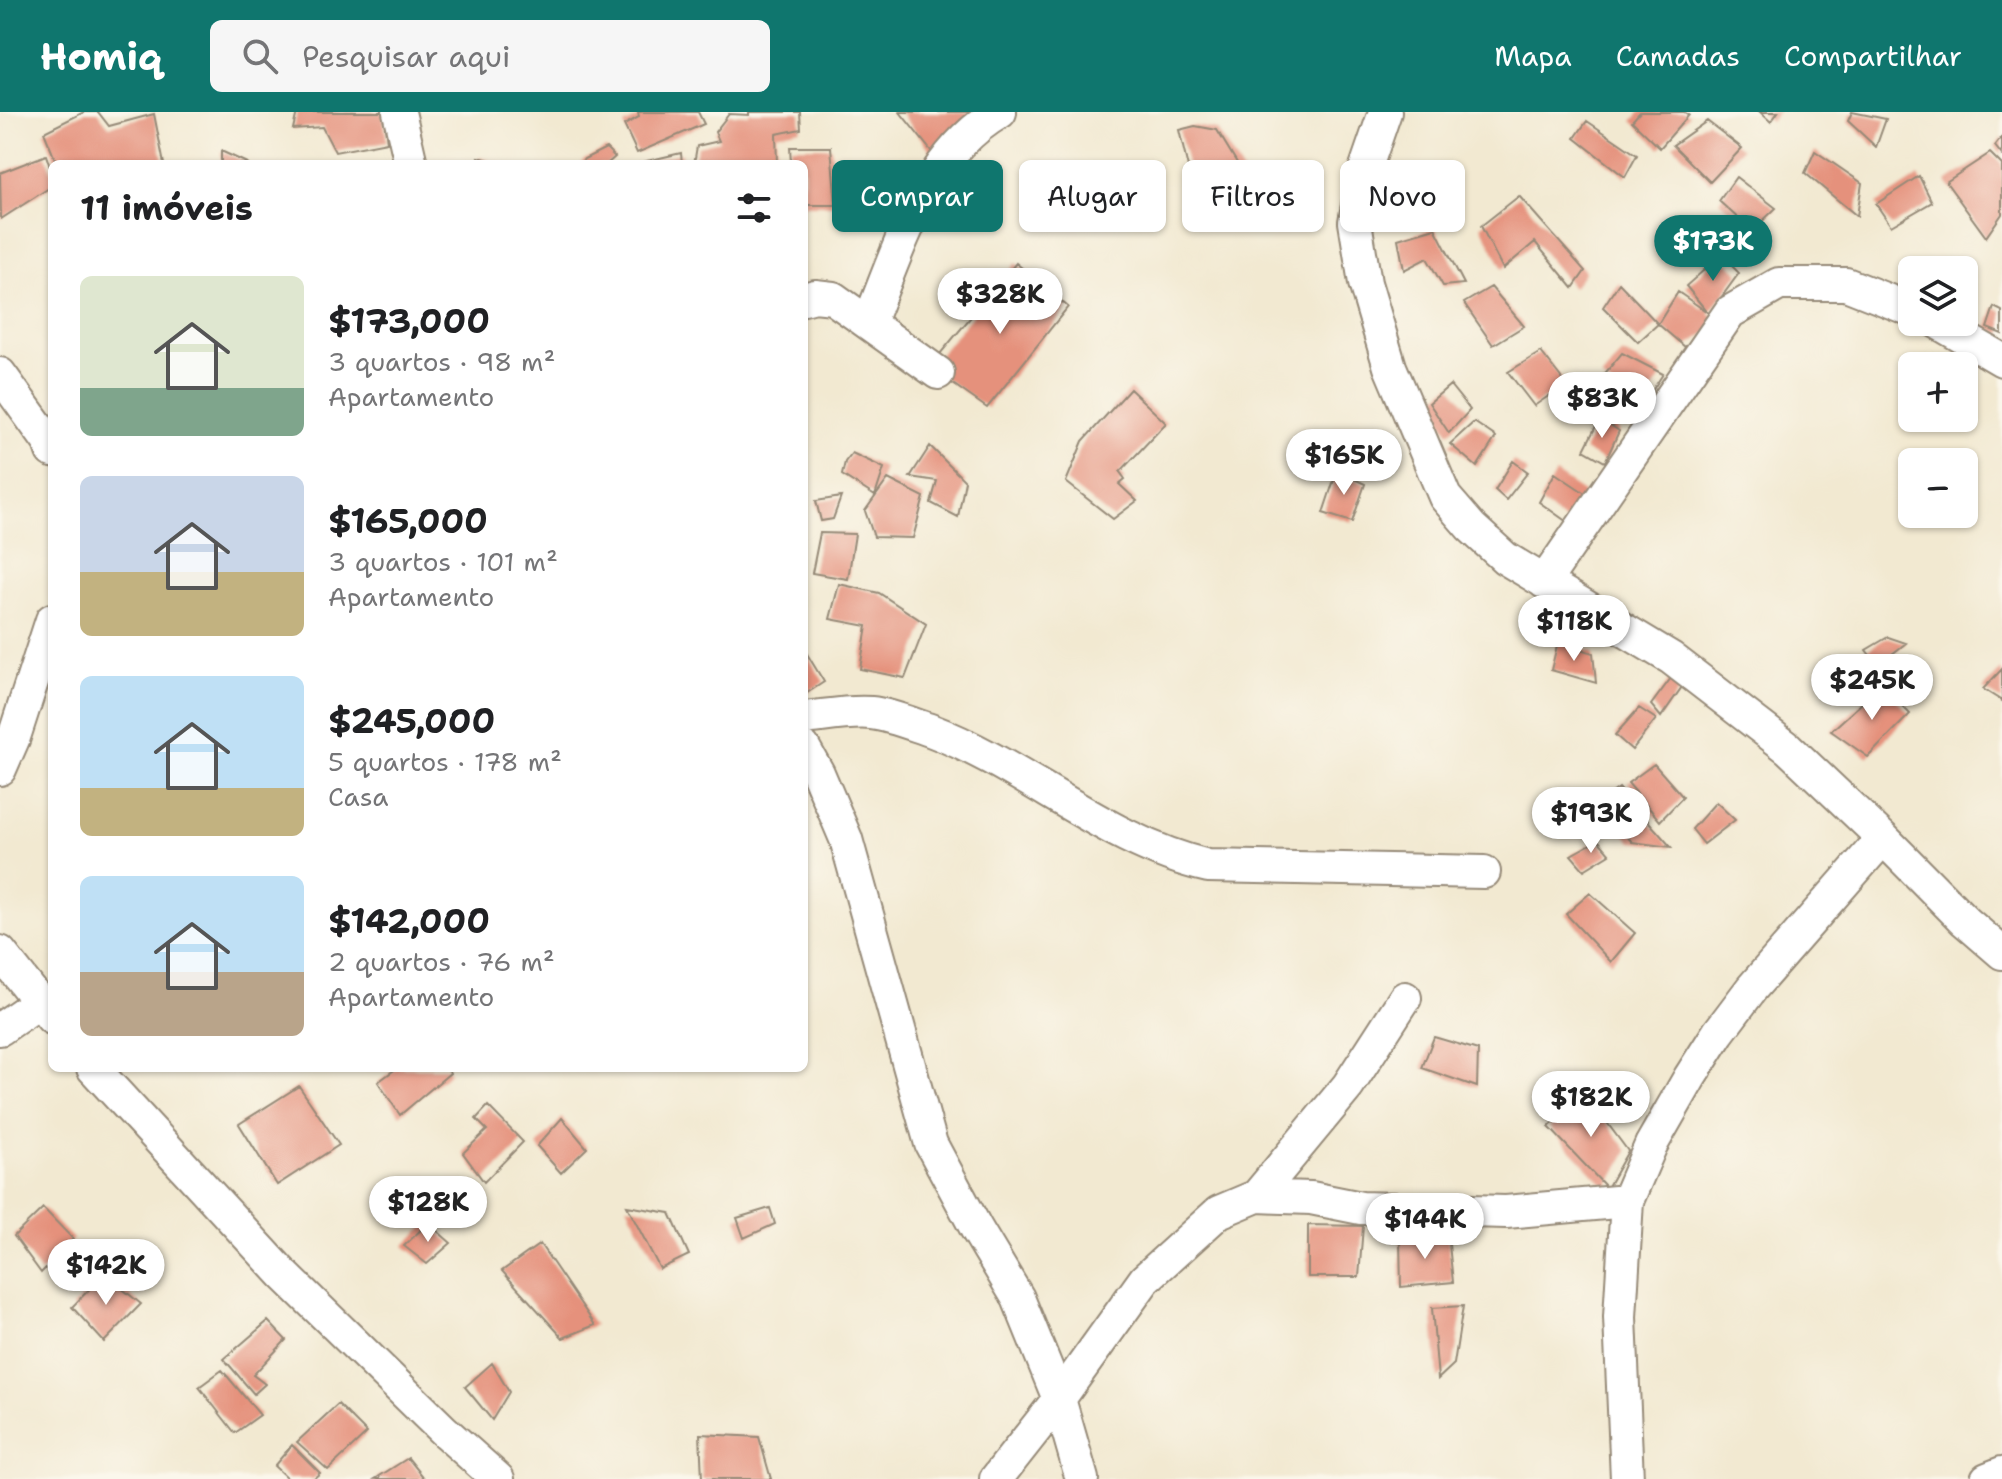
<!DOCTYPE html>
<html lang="pt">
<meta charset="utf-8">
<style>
body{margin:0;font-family:"Shantell Sans",sans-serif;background:#f6f6f6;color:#202124;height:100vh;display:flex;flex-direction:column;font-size:30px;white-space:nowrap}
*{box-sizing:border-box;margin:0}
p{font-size:26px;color:#757577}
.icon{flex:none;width:44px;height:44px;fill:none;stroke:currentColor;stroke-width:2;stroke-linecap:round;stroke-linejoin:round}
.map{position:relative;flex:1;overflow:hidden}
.drawer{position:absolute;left:48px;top:48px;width:760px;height:912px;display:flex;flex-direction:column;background:#fff;border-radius:12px;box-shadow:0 2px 6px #0004}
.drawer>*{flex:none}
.banner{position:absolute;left:832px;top:48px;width:760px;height:72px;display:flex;gap:16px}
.tools{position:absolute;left:1898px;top:144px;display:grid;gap:16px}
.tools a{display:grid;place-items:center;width:80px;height:80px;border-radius:12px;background:#fff;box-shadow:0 2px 6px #0004;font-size:40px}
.price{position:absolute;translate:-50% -68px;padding:0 18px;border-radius:28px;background:#fff;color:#222;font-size:26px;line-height:52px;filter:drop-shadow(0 2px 4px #0008)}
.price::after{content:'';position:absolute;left:50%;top:48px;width:24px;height:18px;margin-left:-12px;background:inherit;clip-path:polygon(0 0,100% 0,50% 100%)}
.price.current{background:#0f766e;color:#fff}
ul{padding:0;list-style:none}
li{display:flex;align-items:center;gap:24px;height:200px;padding:0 32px}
li span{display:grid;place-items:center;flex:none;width:224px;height:160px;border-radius:12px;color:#555}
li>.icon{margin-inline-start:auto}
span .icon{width:96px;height:96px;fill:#fffc;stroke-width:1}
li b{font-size:34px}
h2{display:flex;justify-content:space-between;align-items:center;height:96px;padding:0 32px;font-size:34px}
.chip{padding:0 28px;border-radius:12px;background:#fff;box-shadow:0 2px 6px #0004;font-size:28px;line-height:72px}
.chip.current{background:#0f766e;color:#fff}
header{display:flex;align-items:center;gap:48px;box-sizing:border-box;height:112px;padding:0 40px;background:#0f766e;color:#fff}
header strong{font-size:38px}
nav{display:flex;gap:44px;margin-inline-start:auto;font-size:28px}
.search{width:560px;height:72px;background:#f6f6f6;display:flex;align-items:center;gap:20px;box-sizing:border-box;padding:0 28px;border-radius:12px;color:#757577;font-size:30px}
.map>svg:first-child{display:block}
.building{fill:#e5917c}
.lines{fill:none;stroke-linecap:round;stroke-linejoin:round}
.minor-casing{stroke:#968a78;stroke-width:36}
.minor{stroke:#fff;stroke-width:32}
</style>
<header>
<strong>Homiq</strong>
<div class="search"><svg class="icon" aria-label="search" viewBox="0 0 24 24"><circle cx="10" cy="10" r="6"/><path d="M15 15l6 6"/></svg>Pesquisar aqui</div>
<nav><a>Mapa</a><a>Camadas</a><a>Compartilhar</a></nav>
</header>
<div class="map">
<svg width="2002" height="1367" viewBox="0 0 2002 1367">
<rect width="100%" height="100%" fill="#fbf7ec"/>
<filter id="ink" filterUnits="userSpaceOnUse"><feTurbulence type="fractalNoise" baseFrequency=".0125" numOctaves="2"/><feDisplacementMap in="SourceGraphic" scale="16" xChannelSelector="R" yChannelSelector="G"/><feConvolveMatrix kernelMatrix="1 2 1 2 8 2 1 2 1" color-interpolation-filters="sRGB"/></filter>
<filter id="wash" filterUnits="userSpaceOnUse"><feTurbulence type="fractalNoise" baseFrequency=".006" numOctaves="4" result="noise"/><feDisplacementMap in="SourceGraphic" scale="32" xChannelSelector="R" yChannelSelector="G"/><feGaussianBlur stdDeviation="1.8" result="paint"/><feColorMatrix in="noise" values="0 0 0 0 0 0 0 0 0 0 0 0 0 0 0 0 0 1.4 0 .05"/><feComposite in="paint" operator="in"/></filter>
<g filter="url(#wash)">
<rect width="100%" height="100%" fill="#f2e9d1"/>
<g id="blocks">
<path class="building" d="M84,0H98L109,14L154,2L164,52H57L44,20Z
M297,0H383L387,30L335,40L322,15L293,17Z
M638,0H698L704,12L637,41L624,13L639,5Z
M749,0H800L801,17L776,22L777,52H694L697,34L719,29L715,20L729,2L749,3Z
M900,0H979L932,40Z
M1640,0H1684L1689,3L1660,36L1632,9Z
M1760,0H1778L1771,10Z
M1852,0L1886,7L1876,35L1848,9Z
M1587,9L1637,43L1625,65L1575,26Z
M1707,9L1742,36L1710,70L1673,33Z
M1195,14L1217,18L1248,69L1232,89L1212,80L1195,85L1179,18Z
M2002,25V43L1995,34Z
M790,35H831L836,93H804V52H791Z
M606,36L615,45L607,52H580L584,47Z
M221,39L249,52H221Z
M1815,39L1862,71L1857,104L1805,61Z
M681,41L682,52H638V51Z
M1990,41L2002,53V102L1986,125L1946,70Z
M46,43L52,61V74L1,107L0,61Z
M479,45L499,51V52H475Z
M1919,64L1932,90L1891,114L1876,92Z
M1736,65L1776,96L1752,119L1719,89Z
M1519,84L1585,159L1573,176L1535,130L1503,157L1481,114Z
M1435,116L1464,172L1443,174L1427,146L1404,158L1398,127Z
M1721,143L1739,161L1709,202L1686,174Z
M1016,151L1068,195L987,296L929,255Z
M1619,171L1658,212L1638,230L1603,195Z
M1491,175L1524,214L1493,233L1464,191Z
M1678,180L1723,211L1685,235L1658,212Z
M1994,195L2002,199V222L1987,216Z
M1541,240L1566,272L1534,294L1508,260Z
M1622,241L1663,262L1642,294L1601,266Z
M1450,273L1470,298L1449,321L1429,291Z
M1130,277L1166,311L1120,360L1125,367L1119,372L1137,389L1113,407L1066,370L1083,329Z
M1600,306L1619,319L1605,350L1584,338Z
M1474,310L1496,325L1477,355L1450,332Z
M930,334L965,369L958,405L931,391L937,369L910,365Z
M852,341L884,356L875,384L842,363L845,350Z
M1513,349L1528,360L1506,388L1495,378Z
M1337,359L1365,372L1352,410L1323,401Z
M1555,361L1585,381L1570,412L1539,390Z
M888,367L924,385L913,426L874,425L865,399Z
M841,385L833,407L821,409L816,389Z
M820,421L855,422L848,467L812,461Z
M839,472L879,481L926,512L905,566L860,557L867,514L830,507Z
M1888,525L1906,531L1878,553L1866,538Z
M1558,530L1593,541L1596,571L1551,558Z
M804,537L824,570L804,583Z
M2002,557V589L1983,577Z
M1674,562L1686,569L1661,605L1651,593Z
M1882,573L1910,602L1868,645L1831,619Z
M1639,596L1656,607L1632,638L1615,623Z
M1654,652L1683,685L1660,709L1628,671Z
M1619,676L1671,735L1632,730L1598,691Z
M1716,690L1735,708L1704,732L1692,717Z
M1598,728L1610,742L1584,758L1571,743Z
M1590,781L1635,821L1611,850L1566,802Z
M1434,925L1478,938L1477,975L1422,956Z
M397,956H447L450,961L400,1003L378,970Z
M299,974L339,1033L277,1073L239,1012Z
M1585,981L1628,1039L1607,1076L1549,1015Z
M488,994L523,1030L484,1070L463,1041L487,1018L476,1007Z
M562,1006L587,1036L561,1061L537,1034Z
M627,1094L670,1101L689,1143L660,1157Z
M43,1096L73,1127L41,1161L14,1124Z
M770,1096L775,1112L744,1126L737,1106Z
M428,1111L451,1131L427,1152L404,1134Z
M1308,1113L1363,1114L1359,1165H1308Z
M1448,1123L1453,1170L1401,1175L1400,1127Z
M540,1132L595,1213L563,1226L502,1159Z
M104,1162L141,1192L104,1230L72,1195Z
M1463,1194L1454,1252L1438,1267L1432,1196Z
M268,1209L286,1228L253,1263L265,1272L254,1282L224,1247Z
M492,1251L509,1280L492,1308L465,1275Z
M222,1258L260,1303L235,1321L199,1275Z
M338,1292L367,1321L328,1358L297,1330Z
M700,1322L759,1325L771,1367H702Z
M292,1333L320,1361L313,1367H288L274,1354Z
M408,1346L425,1367H375Z"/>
</g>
</g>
<g filter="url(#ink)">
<use href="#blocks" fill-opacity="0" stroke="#968a78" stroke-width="2"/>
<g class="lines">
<defs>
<path id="minor" d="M399,0L411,52
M1385,0L1364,61L1355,110L1365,171L1390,255L1445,385L1471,415L1505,446L1671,546L1788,636L1883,726L1965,809L2002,841
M804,187L815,184L833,186L938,261
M869,210C900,135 925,43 1000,0
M1937,210L2002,248
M0,262L49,330L52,339
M1544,470L1730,200L1779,172H1846L1912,198
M804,606C825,604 850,599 871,601C890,603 912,612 930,618C1026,654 1107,731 1208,754L1484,760
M804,636L818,661L846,727L931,1032L976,1116L1018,1186L1059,1287L1082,1367
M0,657L14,625L52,508
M0,840L52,906
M0,917L39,890
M93,956L283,1162L443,1318L498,1367
M1257,1084L1348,974L1405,886
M996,1367L1059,1287L1145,1167L1219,1100L1257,1084L1311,1086L1361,1096L1506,1100L1627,1089
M1627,1367L1620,1205L1627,1089L1651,1033L1690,965L1718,921L1752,876L1883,726
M1987,1367L2002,1361"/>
</defs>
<use href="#minor" class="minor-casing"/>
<use href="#minor" class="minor"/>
</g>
</g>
</svg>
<div class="tools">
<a><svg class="icon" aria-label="layers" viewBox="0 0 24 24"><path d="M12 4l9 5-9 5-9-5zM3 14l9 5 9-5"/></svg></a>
<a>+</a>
<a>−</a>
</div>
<b class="price current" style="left:1713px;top:171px">$173K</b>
<b class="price" style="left:1000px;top:224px">$328K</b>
<b class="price" style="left:1602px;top:328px">$83K</b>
<b class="price" style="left:1344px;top:385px">$165K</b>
<b class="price" style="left:1574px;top:551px">$118K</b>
<b class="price" style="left:1872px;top:610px">$245K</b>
<b class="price" style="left:1591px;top:743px">$193K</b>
<b class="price" style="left:1591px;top:1027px">$182K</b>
<b class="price" style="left:428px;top:1132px">$128K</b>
<b class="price" style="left:1425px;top:1149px">$144K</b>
<b class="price" style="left:106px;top:1195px">$142K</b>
<div class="banner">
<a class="chip current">Comprar</a>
<a class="chip">Alugar</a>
<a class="chip">Filtros</a>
<a class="chip">Novo</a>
</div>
<section class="drawer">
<h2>11 imóveis<svg class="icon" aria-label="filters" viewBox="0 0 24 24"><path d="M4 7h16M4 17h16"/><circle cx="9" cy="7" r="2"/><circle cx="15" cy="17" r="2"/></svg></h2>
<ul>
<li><span style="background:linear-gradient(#dfe7d0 70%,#7fa58c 0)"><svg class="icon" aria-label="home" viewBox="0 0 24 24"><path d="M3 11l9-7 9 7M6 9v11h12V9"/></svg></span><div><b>$173,000</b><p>3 quartos · 98 m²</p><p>Apartamento</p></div></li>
<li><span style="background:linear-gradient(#c9d6e8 60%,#c2b280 0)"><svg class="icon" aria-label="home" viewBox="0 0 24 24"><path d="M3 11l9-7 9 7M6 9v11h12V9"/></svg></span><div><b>$165,000</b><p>3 quartos · 101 m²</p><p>Apartamento</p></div></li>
<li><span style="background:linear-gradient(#bfe0f5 70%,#c2b280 0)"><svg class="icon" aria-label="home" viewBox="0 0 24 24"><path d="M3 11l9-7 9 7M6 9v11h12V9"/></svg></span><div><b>$245,000</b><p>5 quartos · 178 m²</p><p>Casa</p></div></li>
<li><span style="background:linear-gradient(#bfe0f5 60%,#b9a48a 0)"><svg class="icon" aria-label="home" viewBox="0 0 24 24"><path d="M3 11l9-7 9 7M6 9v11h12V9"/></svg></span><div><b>$142,000</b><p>2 quartos · 76 m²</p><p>Apartamento</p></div></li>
</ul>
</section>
</div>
